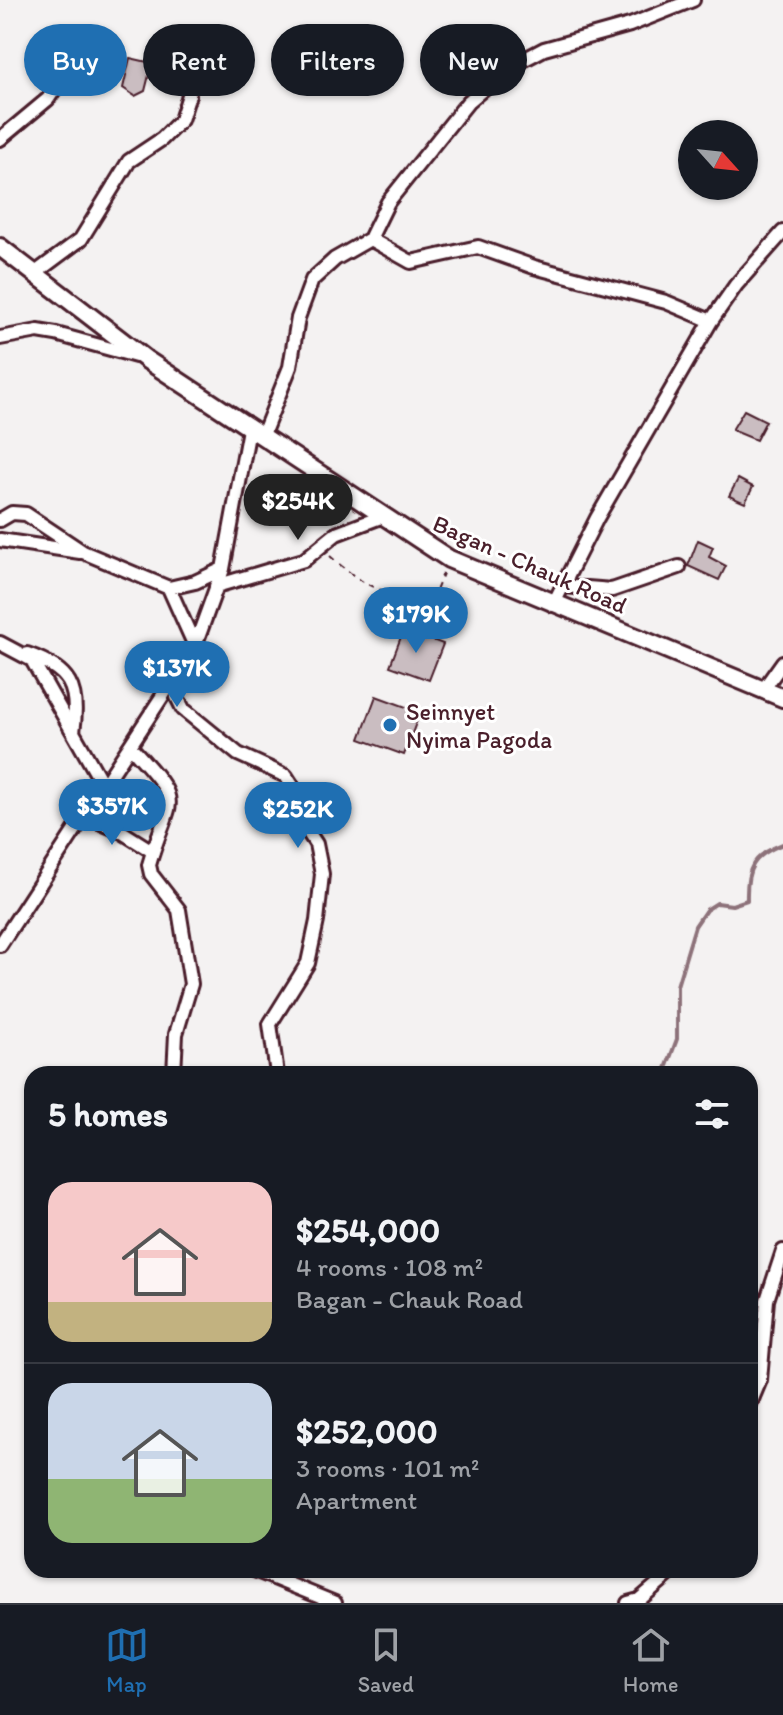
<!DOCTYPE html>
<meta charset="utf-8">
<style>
body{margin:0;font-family:Itim,sans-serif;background:#242831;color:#f1f3f6;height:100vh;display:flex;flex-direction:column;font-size:30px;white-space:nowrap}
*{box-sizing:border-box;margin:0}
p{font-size:26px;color:#9ea1a6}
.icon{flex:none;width:44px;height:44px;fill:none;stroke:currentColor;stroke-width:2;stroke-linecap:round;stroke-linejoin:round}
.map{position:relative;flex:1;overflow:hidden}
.panel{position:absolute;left:24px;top:1066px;width:734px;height:512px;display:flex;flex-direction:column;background:#171b24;border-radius:24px;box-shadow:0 2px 6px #0004}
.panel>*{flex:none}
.banner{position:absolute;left:24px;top:24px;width:736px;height:72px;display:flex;gap:16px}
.needle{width:52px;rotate:117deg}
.fabs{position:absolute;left:678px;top:120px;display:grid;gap:16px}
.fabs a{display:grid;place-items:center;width:80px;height:80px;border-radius:50%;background:#171b24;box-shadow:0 2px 6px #0004;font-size:40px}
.price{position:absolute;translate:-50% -68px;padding:0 18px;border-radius:28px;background:#1f6fb2;color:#fff;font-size:26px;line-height:52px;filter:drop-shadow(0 2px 4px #0008)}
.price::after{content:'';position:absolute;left:50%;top:48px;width:24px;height:18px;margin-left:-12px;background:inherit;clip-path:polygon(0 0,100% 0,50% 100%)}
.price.on{background:#222;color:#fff}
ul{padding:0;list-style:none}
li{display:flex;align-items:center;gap:24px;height:200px;padding:0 24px}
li+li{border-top:2px solid #363941}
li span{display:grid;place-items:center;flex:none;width:224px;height:160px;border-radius:24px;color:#555}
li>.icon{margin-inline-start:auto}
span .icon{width:96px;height:96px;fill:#fffc;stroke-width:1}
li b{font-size:34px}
h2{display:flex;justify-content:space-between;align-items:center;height:96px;padding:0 24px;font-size:34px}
.chip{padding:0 28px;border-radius:36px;background:#171b24;box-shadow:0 2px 6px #0004;font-size:28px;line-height:72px}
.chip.on{background:#1f6fb2;color:#fff}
.tabs{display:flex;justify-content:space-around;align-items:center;height:112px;border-top:2px solid #363941;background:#171b24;font-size:22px;color:#9ea1a6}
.tabs a{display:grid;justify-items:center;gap:4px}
.tabs .on{color:#1f6fb2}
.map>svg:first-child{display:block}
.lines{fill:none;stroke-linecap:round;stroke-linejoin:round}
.stream{stroke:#8d727a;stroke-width:4}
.building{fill:#cabdc1;stroke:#4a1f2b;stroke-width:2}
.minor-casing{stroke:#4a1f2b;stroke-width:18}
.major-casing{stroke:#4a1f2b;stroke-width:22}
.path{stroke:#4a1f2b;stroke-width:2;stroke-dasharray:6 6;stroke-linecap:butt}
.minor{stroke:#fff;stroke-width:12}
.major{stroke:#fff;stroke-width:16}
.poi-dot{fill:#1f6fb2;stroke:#fff;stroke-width:3}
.labels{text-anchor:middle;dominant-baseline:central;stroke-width:6;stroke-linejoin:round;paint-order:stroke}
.street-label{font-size:24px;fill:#4a1f2b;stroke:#fff}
.poi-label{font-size:24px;fill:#4a1f2b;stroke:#fff;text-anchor:start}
</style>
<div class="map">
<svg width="783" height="1603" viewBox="0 0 783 1603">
<rect width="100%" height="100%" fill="#f4f2f2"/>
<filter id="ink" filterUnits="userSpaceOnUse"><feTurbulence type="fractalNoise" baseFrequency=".0125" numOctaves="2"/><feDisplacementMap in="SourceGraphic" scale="16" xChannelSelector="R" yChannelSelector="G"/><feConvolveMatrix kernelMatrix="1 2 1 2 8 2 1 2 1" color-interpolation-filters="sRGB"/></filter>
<g filter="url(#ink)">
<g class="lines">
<path class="stream" d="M664,1074L677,1039V986L695,926L706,910L717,903L732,905L747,900C746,868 753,855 783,844
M526,1574L535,1570"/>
</g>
<path class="building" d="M130,58L152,63L145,91L135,96L123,88Z
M744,410L766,421L756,440L732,430Z
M738,479L753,487L745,503L729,496Z
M698,540L713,547L709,557L726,566L719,580L688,566Z
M404,629L443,644L429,680L390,666Z
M376,696L420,712L404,755L360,739Z"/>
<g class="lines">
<defs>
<path id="minor" d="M0,139L48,99L65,74
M370,239L411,262L478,247L534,267L666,302L711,321
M34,274L81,239L129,161L162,139L181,120L189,95
M0,338L38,331L56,334L136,356
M262,437L290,367L298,318L312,280L335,259L370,239L388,202L468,102L508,68L544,49L630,25L693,0
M0,520L12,513L26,514L83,552L169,588L195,582L223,569
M0,540L80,552
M216,586L304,560L336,534L381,517
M563,586L612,590L679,567
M169,588L195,646
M553,605L597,518L711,321L736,285L783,232
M0,643L32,660L103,785
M27,654C70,669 80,687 73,732
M176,676L177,697L183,709L238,754L286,776L295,790L303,824L316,844L322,874L317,921L308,963L270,1024L277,1074
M763,690L783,662
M131,747C188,809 169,794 149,865L151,874L179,910L191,984L176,1034L174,1074
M85,816L122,832L152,851
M0,945L195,646L223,569L249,429
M750,1404L760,1380L767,1300L783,1251
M254,1570L335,1603
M628,1603L639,1600L674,1570"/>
<path id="major" d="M0,247L147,360L449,559L783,698"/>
</defs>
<use href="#minor" class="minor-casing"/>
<use href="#major" class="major-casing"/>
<path class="path" d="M330,556C345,569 359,582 378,589C392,594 407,590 422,595
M423,623L444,571"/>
<use href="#minor" class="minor"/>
<use href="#major" class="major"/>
</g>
</g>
<circle class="poi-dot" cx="390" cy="725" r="8"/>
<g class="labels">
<g class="street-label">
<text transform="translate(530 564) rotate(24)">Bagan - Chauk Road</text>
</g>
<g class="poi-label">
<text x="406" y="711">Seinnyet<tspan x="406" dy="28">Nyima Pagoda</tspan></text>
</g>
</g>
</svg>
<div class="fabs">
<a><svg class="needle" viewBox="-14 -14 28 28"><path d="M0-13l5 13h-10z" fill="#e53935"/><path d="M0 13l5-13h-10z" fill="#9ea1a6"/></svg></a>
</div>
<b class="price on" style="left:298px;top:542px">$254K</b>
<b class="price" style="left:416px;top:655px">$179K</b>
<b class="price" style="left:177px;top:709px">$137K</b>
<b class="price" style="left:112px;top:847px">$357K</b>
<b class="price" style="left:298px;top:850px">$252K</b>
<div class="banner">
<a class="chip on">Buy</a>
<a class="chip">Rent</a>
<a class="chip">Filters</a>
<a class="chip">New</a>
</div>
<section class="panel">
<h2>5 homes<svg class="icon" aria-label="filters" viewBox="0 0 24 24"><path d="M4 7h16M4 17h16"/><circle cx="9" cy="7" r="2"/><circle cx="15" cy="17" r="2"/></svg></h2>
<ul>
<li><span style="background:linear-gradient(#f6c9c9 75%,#c2b280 0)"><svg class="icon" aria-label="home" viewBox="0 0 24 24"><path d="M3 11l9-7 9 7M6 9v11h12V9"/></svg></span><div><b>$254,000</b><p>4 rooms · 108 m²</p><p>Bagan - Chauk Road</p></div></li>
<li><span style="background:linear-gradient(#c9d6e8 60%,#8fb573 0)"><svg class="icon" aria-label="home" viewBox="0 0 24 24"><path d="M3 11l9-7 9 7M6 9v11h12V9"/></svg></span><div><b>$252,000</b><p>3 rooms · 101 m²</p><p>Apartment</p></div></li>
</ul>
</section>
</div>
<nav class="tabs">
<a class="on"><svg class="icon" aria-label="map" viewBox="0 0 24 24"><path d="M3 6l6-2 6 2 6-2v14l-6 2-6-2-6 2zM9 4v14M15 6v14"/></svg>Map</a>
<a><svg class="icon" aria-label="saved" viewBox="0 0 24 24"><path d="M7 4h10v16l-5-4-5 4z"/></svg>Saved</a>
<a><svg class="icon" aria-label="home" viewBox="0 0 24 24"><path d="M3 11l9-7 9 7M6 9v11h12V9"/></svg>Home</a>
</nav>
